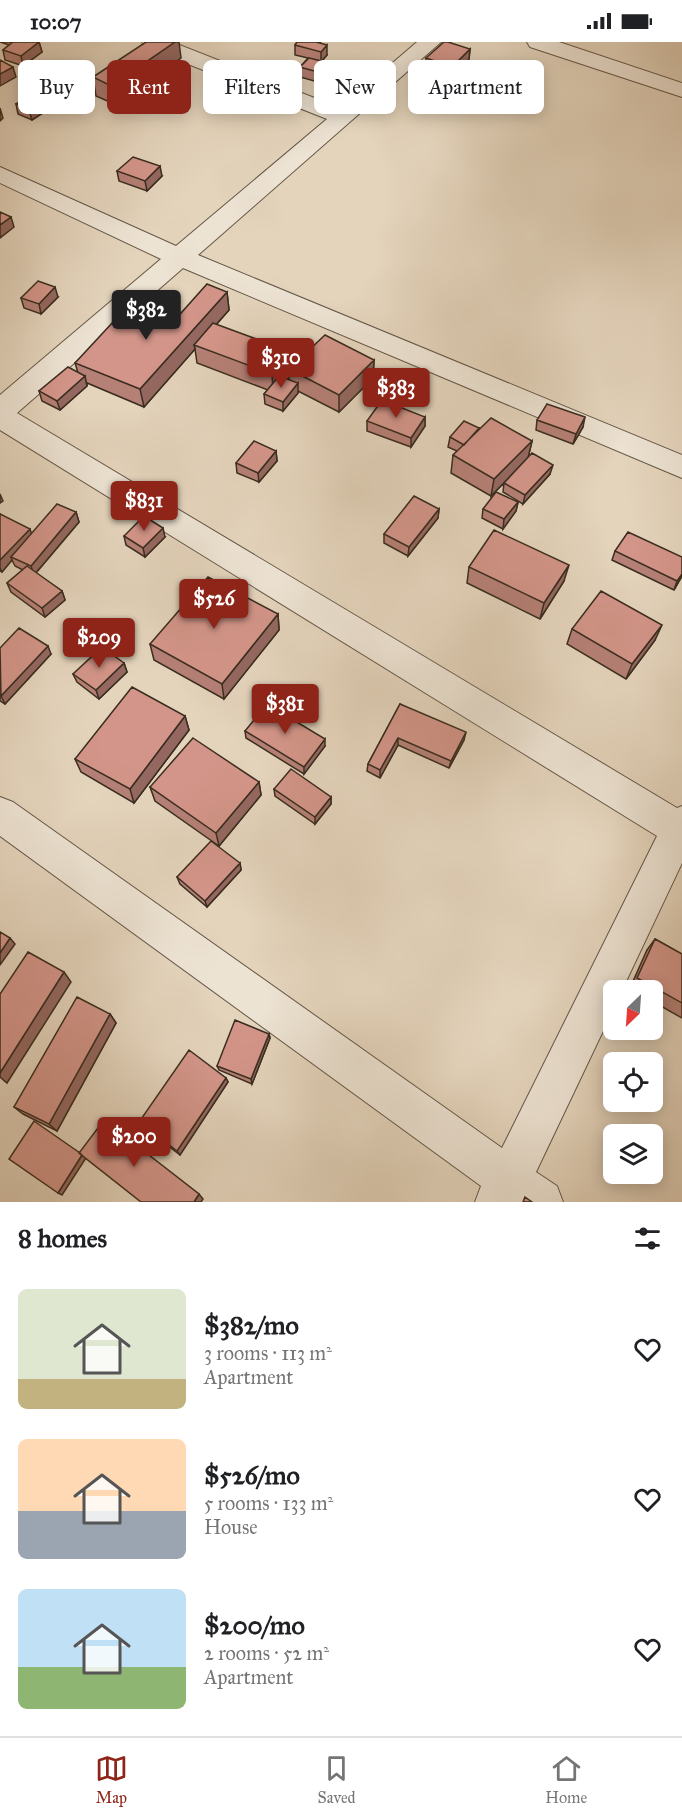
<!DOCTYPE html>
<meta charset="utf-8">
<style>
body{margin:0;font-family:"IM FELL Great Primer",serif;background:#f6f6f6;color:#202124;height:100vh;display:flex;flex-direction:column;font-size:22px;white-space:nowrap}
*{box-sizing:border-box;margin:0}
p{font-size:20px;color:#757577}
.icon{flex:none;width:33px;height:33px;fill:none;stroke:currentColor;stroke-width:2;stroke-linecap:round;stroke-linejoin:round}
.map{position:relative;height:1160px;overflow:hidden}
.details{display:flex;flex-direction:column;background:#fff;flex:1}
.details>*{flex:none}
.guide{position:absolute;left:18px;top:18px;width:646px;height:54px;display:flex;gap:12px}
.needle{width:39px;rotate:205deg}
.buttons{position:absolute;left:603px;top:938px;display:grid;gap:12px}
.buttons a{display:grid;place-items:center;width:60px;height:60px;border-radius:9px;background:#fff;box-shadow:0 3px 15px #0003;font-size:30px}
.price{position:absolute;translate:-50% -51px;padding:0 14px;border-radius:6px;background:#8f2418;color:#fff;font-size:20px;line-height:39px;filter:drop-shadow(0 2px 3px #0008)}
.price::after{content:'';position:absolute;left:50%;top:36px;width:18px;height:14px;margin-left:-9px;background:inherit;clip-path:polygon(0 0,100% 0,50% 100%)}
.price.selected{background:#222;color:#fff}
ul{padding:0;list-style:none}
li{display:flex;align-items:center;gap:18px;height:150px;padding:0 18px}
li span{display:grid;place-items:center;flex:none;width:168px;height:120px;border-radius:9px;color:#555}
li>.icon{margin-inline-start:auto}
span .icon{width:72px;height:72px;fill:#fffc;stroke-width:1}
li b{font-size:26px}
h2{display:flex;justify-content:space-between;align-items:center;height:72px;padding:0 18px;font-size:26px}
.pill{padding:0 21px;border-radius:9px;background:#fff;box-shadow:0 3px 15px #0003;font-size:21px;line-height:54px}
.pill.selected{background:#8f2418;color:#fff}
.status{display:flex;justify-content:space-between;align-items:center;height:42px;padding:0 30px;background:#fff;direction:ltr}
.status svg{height:16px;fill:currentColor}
.tabs{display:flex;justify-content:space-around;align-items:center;height:84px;border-top:2px solid #e0e0e0;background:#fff;font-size:16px;color:#757577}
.tabs a{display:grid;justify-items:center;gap:3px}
.tabs .selected{color:#8f2418}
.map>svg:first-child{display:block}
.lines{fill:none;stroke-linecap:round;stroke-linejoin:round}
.minor-casing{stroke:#645747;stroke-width:2}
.minor{fill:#ede3d3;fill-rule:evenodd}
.wall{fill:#b58076;stroke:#3a2d20;stroke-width:1.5;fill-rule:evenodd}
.shaded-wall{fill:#946860;stroke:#3a2d20;stroke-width:1.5}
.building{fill:#d39589;stroke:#3a2d20;stroke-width:1.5}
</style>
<div class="status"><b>10:07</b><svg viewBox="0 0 49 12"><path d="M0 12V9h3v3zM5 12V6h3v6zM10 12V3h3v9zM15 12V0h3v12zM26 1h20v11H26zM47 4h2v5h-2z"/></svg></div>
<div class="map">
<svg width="682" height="1160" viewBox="0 0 682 1160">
<rect width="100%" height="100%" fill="#e4d4bc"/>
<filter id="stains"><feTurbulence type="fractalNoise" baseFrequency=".00333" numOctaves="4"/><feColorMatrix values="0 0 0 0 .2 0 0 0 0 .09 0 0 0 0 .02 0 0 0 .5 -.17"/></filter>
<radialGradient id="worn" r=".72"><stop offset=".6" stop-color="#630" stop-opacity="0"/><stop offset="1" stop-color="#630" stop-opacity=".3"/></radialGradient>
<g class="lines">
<defs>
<path id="minor" d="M142,0H172L340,66L417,0H441L198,213L682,413V436L183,226L17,371L677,766L682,764V821L622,948H614V966L536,1130L557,1144L563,1160H475L481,1144L0,794V755L13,760L502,1106L657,794L0,388V353L161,217L0,141V125L176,204L327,77L145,5Z
M527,0H559L682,41V55L530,5Z"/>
</defs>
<use href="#minor" class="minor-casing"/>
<use href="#minor" class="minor"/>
</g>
<path class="wall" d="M0,0H39L42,10L23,24L5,18L3,8L9,3Z
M297,0H321L319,1L327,13L322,19L334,32L325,42L300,35V25L308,16L295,13V3Z
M470,7L469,17L451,35L426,26V16Z
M181,16L114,62L96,54L93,35Z
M188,46L189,56L171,67L156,60L155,50Z
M16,62L49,67L32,78L18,72Z
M117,129L162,134L147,149L119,139Z
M227,250L229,268L216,283L290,325L374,318L373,336L339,370L298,349V351L283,369L265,362L264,352L268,348L197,321L195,307L144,365L87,341V344L60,368L42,359L39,349L78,331L75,321L120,282L173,280ZM289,329V338L284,335Z
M58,255L41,272L24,266L21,256Z
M425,375V384L411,405L367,389V379Z
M537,378L583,385L573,402L536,388Z
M479,386L478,388L532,399L528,416L550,432L523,462L503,450L504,441L513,432L491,454L451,431L453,413L457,409L448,405L450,395Z
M276,409L277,419L259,440L237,431L236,421Z
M518,460L516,469L503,487L482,476L483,467Z
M439,467L438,476L408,514L384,501V492Z
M76,470L79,480L36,531L62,549L65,558L45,575L11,550L7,541L23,528L15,524L12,518L2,530L0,529V472L31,492Z
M124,494L165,495L145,515L126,503Z
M615,509L682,515V534L674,548L612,518Z
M469,525L564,539L540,577L467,541Z
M278,572L279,588L224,657L154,618L150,602Z
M572,587L655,598L626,637L567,602Z
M0,606L51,612L5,662L0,659Z
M124,621L127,630L99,657L77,640L73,632Z
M400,662L464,698L449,726L398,703L380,736L367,729L368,722Z
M185,674L189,688L134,761L81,730L75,717Z
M245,689L325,704L304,732L246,696Z
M259,740L261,753L219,804L155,759L150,745Z
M274,747L331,755V762L315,782L275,754Z
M240,821L241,828L207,865L180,842L177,835Z
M655,897L682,912V976L652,959V948H634L630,946L647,908Z
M110,972L116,981L57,1089L23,1072L14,1065Z
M269,992L270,996L252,1042L219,1028L217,1024Z
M226,1036L228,1040L180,1113L142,1084L139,1080Z"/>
<path class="shaded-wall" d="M39,0L42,10L23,24L21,14Z
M175,0H179L181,16L114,62L111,44Z
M327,3V13L321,20V10Z
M470,7L469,17L451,35L452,25Z
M334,22V32L325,42V32Z
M13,25L16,35L0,44V32Z
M188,46L189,56L171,67L170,57Z
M47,57L49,67L32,78L29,68Z
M0,66L3,76L0,79Z
M160,124L162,134L147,149L145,139Z
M11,175L14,185L0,196V183Z
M55,245L58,255L41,272L39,262Z
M227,250L229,268L197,304L194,303L195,307L144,365L140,347Z
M289,309L290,327H289V329L273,350L272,332Z
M374,318L373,336L339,370V353Z
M85,334L87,344L60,368L57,359Z
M298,341V351L283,369V360Z
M425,375V384L411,405V396Z
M585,375L583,385L573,402L576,392Z
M532,399L528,416L491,454L494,437Z
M276,409L277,419L259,440L258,431Z
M553,423L550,432L523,462L525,453Z
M0,452L3,459L0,461Z
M518,460L516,469L503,487L504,477Z
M439,467L438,476L408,514L409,505Z
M76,470L79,480L34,533L31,524Z
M163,486L165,495L145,515L143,506Z
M30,487L33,496L11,515L12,518L2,530L0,526V518Z
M569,523L564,539L540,577L544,561Z
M682,532V534L674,548L677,539Z
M62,549L65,558L45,575L42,566Z
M278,572L279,588L224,657L222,642Z
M662,583L655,598L626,637L632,622Z
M48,604L51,612L5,662L1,654Z
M124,621L127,630L99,657L96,648Z
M185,674L189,688L134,761L130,747Z
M466,690L464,698L449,726L451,719Z
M398,696V703L380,736V728Z
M325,697V704L304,732V725Z
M259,740L261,753L219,804L216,791Z
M331,755V762L315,782V775Z
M240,821L241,828L207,865L205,859Z
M10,896L15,902L0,923V911Z
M64,930L71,940L7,1041L0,1035V1031Z
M110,972L116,981L57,1089L49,1082Z
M269,992L270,996L252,1042L251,1037Z
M226,1036L228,1040L180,1113L177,1109Z
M82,1113L86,1116L62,1153L58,1151Z
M199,1152L203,1157L201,1160H194Z"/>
<path class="building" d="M13,0H39L21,14L3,8Z
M146,0H175L111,44L93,35Z
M297,0H316L327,3L321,10L295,3Z
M444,0H448L470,7L452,25L426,16Z
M309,16L334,22L325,32L300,25Z
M0,18L13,25L0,32Z
M173,39L188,46L170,57L155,50Z
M33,51L47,57L29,68L16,62Z
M133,115L160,124L145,139L117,129Z
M0,170L11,175L0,183Z
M38,239L55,245L39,262L21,256Z
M207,242L227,250L140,347L75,321L114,279L120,282L134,266L173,280Z
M213,281L289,309L272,332L194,303Z
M325,293L374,318L339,353L289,327Z
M68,325L85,334L57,359L39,349Z
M279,334L298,341L283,360L264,352Z
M382,358L425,375L411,396L367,379Z
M547,362L585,375L576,392L537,378Z
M491,376L532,399L494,437L453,413Z
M464,379L479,386L464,403L450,395Z
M254,399L276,409L258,431L236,421Z
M532,411L553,423L525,453L504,441Z
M496,450L518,460L504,477L483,467Z
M414,454L439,467L409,505L384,492Z
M57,462L76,470L31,524L11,515Z
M0,472L30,487L0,518Z
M144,474L163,486L143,506L124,494Z
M494,488L569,523L544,561L469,525Z
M628,490L682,515V532L677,539L615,509Z
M27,524L62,549L42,566L7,541Z
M208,535L278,572L222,642L150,602Z
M601,549L662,583L632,622L572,587Z
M19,586L48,604L1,654L0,606Z
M102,605L124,621L96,648L73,632Z
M132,645L185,674L130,747L75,717Z
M267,662L325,697L304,725L245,689Z
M400,662L466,690L451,719L398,696L380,728L368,722Z
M193,696L259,740L216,791L150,745Z
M291,727L331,755L315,775L274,747Z
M211,799L240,821L205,859L177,835Z
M0,890L10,896L0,911Z
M655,897L682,912V961L637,936Z
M28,910L64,930L0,1031V952Z
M77,955L110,972L49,1082L14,1065Z
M235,978L269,992L251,1037L217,1024Z
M189,1008L226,1036L177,1109L139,1080Z
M104,1078L199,1152L194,1160H141L79,1111Z
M34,1079L80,1111L82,1113L58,1151L9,1117Z
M525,1155L532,1160H523Z"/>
<rect width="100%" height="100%" filter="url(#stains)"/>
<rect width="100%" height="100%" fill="url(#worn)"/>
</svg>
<div class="buttons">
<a><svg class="needle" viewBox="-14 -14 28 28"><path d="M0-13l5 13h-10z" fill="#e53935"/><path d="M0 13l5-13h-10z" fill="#757577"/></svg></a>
<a><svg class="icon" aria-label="locate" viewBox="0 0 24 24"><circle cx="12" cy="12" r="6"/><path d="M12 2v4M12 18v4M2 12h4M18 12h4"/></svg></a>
<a><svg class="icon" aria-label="layers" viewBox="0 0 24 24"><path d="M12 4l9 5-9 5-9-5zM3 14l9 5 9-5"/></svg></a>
</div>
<b class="price selected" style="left:146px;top:299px">$382</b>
<b class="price" style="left:281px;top:347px">$310</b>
<b class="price" style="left:396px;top:377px">$383</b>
<b class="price" style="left:144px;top:490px">$831</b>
<b class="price" style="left:214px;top:588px">$526</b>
<b class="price" style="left:99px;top:627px">$209</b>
<b class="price" style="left:285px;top:693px">$381</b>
<b class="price" style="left:134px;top:1126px">$200</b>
<div class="guide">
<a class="pill">Buy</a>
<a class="pill selected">Rent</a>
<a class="pill">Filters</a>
<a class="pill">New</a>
<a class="pill">Apartment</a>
</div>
</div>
<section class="details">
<h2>8 homes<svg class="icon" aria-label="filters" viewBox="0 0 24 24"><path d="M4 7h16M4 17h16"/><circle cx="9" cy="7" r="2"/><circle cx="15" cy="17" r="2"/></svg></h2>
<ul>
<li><span style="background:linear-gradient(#dfe7d0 75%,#c2b280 0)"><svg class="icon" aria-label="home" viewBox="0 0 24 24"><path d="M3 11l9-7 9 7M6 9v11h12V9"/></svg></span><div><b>$382/mo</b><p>3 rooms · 113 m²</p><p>Apartment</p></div><svg class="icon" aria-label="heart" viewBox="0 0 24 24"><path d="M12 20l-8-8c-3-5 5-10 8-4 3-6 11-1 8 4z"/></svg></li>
<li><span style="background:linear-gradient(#ffd9b3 60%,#9aa5b1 0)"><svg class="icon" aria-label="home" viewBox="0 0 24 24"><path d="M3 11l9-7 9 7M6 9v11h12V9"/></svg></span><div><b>$526/mo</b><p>5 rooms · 133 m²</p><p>House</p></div><svg class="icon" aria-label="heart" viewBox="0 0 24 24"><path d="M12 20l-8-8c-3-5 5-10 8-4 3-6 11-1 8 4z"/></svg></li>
<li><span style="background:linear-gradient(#bfe0f5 65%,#8fb573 0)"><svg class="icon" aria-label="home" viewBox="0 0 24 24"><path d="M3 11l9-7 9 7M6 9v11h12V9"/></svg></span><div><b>$200/mo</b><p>2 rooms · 52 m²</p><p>Apartment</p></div><svg class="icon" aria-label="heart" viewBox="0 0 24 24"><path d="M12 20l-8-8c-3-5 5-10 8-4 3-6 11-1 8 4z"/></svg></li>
</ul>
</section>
<nav class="tabs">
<a class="selected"><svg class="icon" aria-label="map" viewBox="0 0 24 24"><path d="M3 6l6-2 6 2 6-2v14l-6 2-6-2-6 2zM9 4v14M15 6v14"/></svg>Map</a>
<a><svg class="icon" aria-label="saved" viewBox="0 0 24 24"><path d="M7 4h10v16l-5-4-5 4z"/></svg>Saved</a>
<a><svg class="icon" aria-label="home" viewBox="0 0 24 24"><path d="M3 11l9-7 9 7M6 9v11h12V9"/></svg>Home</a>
</nav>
